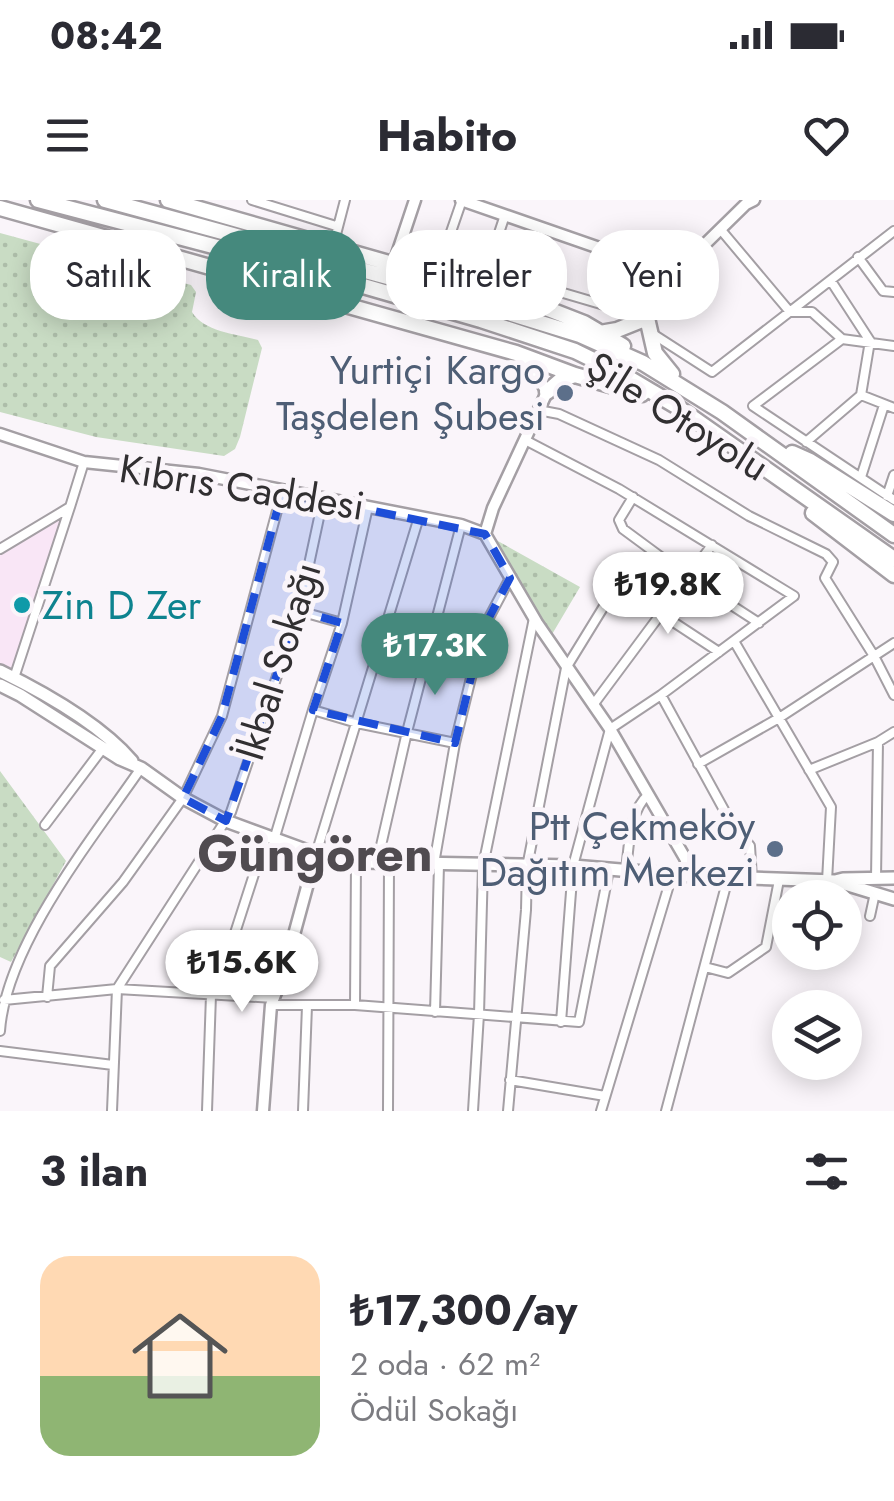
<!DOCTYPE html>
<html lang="tr">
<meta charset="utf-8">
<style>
body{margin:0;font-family:Jost,sans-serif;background:#f2f2f3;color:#2b2b33;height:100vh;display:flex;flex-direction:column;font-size:38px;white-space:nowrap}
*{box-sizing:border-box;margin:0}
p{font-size:32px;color:#7c7c81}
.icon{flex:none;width:55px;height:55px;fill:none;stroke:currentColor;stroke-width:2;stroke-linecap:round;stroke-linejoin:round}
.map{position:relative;height:911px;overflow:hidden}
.side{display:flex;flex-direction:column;background:#fff;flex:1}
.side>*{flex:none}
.banner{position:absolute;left:30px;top:30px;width:835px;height:90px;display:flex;gap:20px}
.controls{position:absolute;left:772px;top:680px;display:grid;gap:20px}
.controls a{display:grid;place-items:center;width:90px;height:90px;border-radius:50%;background:#fff;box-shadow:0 5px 25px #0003;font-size:50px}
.price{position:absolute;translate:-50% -85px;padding:0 22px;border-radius:35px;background:#fff;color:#222;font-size:32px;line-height:65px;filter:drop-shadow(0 2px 5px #0008)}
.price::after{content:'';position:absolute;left:50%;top:60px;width:30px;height:22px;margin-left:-15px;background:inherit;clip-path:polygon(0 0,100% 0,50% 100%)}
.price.active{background:#45897d;color:#fff}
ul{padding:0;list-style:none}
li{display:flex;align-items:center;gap:30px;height:250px;padding:0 40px}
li+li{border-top:2px solid #e1e1e2}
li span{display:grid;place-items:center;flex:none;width:280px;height:200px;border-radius:30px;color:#555}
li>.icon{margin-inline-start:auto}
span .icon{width:120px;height:120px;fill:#fffc;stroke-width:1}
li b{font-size:42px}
h2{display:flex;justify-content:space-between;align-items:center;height:120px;padding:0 40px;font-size:42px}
.tag{padding:0 35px;border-radius:40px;background:#fff;box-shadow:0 5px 25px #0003;font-size:35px;line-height:90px}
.tag.active{background:#45897d;color:#fff}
.status{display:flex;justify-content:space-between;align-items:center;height:70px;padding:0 50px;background:#fff;direction:ltr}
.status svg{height:28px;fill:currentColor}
header{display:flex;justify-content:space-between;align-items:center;height:130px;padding:0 40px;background:#fff;font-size:45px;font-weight:700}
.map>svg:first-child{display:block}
.commercial{fill:#f9e6f6}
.grass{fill:url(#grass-dots)}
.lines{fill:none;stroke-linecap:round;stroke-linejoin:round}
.street-casing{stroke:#a49fa4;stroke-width:12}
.secondary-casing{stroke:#a49fa4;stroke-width:15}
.primary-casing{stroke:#a49fa4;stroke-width:16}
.highway-casing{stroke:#a49fa4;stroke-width:19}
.street{stroke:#fff;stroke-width:8}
.secondary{stroke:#fff;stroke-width:10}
.primary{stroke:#fff;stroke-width:11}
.highway{stroke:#fff;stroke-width:14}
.marked{fill:#1d4ed8;fill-opacity:0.2;stroke:#1d4ed8;stroke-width:8;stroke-dasharray:20 12;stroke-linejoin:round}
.service-dot{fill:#5c6f8a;stroke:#faf5fa;stroke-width:4}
.culture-dot{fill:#0f9aa8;stroke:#faf5fa;stroke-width:4}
.labels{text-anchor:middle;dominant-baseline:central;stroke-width:10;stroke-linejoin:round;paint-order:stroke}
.service-label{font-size:40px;fill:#4e5e75;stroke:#faf5fa;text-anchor:end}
.street-label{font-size:40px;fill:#312f31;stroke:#faf5fa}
.culture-label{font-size:40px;fill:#0d838f;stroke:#faf5fa;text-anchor:start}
.district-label{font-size:50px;font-weight:bold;fill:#504b50;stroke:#faf5fa}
</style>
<div class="status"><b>08:42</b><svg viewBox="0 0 49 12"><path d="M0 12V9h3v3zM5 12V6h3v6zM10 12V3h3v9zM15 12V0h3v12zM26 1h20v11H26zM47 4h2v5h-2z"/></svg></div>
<header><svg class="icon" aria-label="menu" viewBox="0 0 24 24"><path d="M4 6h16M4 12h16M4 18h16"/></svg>Habito<svg class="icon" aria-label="heart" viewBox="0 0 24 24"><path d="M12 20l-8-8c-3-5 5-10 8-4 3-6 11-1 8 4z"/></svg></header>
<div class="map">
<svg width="894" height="911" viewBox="0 0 894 911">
<defs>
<pattern id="grass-dots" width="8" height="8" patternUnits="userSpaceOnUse" patternTransform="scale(2.5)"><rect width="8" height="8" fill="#c9dcc4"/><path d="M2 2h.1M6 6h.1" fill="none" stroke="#adbda9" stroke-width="1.8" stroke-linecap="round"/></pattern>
</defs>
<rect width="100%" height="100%" fill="#faf5fa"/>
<path class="commercial" d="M71,302L12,471L0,466V348Z"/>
<path class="grass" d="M0,33L191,85L196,92L192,112C204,132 237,134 258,140L262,148L240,237L235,249L224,256L96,237L0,212Z
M496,340L580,387L551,436L497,349Z
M0,571L66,661L11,762L0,757Z"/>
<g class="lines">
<defs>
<path id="street" d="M252,0L336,26
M721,30L790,112H812L842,139L894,146
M400,45L645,117
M333,46L345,0
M858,57L883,91L894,92
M442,58L462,0
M486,72L505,15
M831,81L870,141
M653,134L712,172L894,31
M842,139L753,206L894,300
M870,141L861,195L894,208
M538,210L559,214L659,260L749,316L826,354L833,362L825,378L874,456L894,495
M525,240L619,289L794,396L661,495L610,529L573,666L561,822
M806,242L861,195
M861,277L884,205
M887,296L894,275
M633,297L619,320L623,329L688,377L759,423
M0,349L70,307L84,262
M299,411L342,423
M734,441L831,607L827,681
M14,478L70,307
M661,495L729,619L750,646L752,678
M593,505L712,345
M313,510L357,523L455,543
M698,564L779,518L894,443
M809,570L878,542
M45,625L103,548
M274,640L313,510L342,423L368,307
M316,654L419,317
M377,663L407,532L461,325
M434,664L455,543L483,429L510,378
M626,670C629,647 629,611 648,595
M876,679L878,542L894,532
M870,716L875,693
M705,767L728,773L766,747L779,680
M47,797L50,766L123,682L183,598L222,516L282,292
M4,800L117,789L274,798
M271,805H355L579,822L609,670
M355,805L356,662
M435,812L439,665
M0,831C6,745 92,639 141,568
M0,851L113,865
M510,880L605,896
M112,911L117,789L231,612L299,411L323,299
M207,911L211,795L235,733L266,637
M303,911L307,806
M388,911L389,664
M473,911L479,814L483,666L534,418
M508,911L526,710L527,667L566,468L617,385L719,452
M601,911L672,675
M666,911L728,678"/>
<path id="secondary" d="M461,0L680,76
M394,63L415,0
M647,118L699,50L746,4L754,0
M520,157L531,166L547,192L493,308L485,334L537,423L610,529L685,658L692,676
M0,234L84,262L199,274L461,325L485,334
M263,911L271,805L283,775L316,654"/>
<path id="primary" d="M0,471C43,492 101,525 132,561
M0,485L20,495L120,559L141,568L183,598L226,621L316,654L362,662L573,666L692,676L835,681L843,679L894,678
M835,681L894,699"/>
<path id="highway" d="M38,0L346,81L481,120L575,151L622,174L676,206L894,359
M105,0L424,87L580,135L643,163L722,212L894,335
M168,0L543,107L584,123L623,146
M0,8L516,153L575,175L642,194
M600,133L617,130L647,118L655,153L672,174
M547,192L562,179L575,175
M792,253L810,261L894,314
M813,313L894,375"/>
</defs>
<use href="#street" class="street-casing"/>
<use href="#secondary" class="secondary-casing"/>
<use href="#primary" class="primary-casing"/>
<use href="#highway" class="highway-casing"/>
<use href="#street" class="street"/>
<use href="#secondary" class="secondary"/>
<use href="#primary" class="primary"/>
<use href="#highway" class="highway"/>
</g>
<path class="marked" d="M282,292L485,334L510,378L483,429L455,543L313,510L342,423L299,411L226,621L183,598L222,516Z"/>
<g class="service-dot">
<circle cx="565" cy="193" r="10"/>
<circle cx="775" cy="649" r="10"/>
</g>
<circle class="culture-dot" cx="22" cy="405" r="10"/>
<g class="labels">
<g class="service-label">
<text x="545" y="170">Yurtiçi Kargo<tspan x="545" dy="46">Taşdelen Şubesi</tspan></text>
<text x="755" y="626">Ptt Çekmeköy<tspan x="755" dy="46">Dağıtım Merkezi</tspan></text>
</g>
<g class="street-label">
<text transform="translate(678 216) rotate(32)">Şile Otoyolu</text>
<text transform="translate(242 287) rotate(9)">Kıbrıs Caddesi</text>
<text transform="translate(278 461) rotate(-73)">İkbal Sokağı</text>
</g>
<g class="culture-label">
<text x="42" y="405">Zin D Zer</text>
</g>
<g class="district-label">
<text x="315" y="653">Güngören</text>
</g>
</g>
</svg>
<div class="controls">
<a><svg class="icon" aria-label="locate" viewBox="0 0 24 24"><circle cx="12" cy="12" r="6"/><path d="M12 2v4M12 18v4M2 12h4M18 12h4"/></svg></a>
<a><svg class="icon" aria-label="layers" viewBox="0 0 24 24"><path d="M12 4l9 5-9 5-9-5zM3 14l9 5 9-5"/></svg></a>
</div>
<b class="price" style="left:668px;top:437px">₺19.8K</b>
<b class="price active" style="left:435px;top:498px">₺17.3K</b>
<b class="price" style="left:242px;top:815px">₺15.6K</b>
<div class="banner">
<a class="tag">Satılık</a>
<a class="tag active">Kiralık</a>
<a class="tag">Filtreler</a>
<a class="tag">Yeni</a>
</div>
</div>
<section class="side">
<h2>3 ilan<svg class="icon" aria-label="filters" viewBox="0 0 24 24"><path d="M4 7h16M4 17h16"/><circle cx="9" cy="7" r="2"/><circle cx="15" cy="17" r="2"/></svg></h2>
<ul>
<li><span style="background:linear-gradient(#ffd9b3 60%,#8fb573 0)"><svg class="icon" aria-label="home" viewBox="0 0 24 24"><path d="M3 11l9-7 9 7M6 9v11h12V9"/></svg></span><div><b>₺17,300/ay</b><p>2 oda · 62 m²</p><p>Ödül Sokağı</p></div></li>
</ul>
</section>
